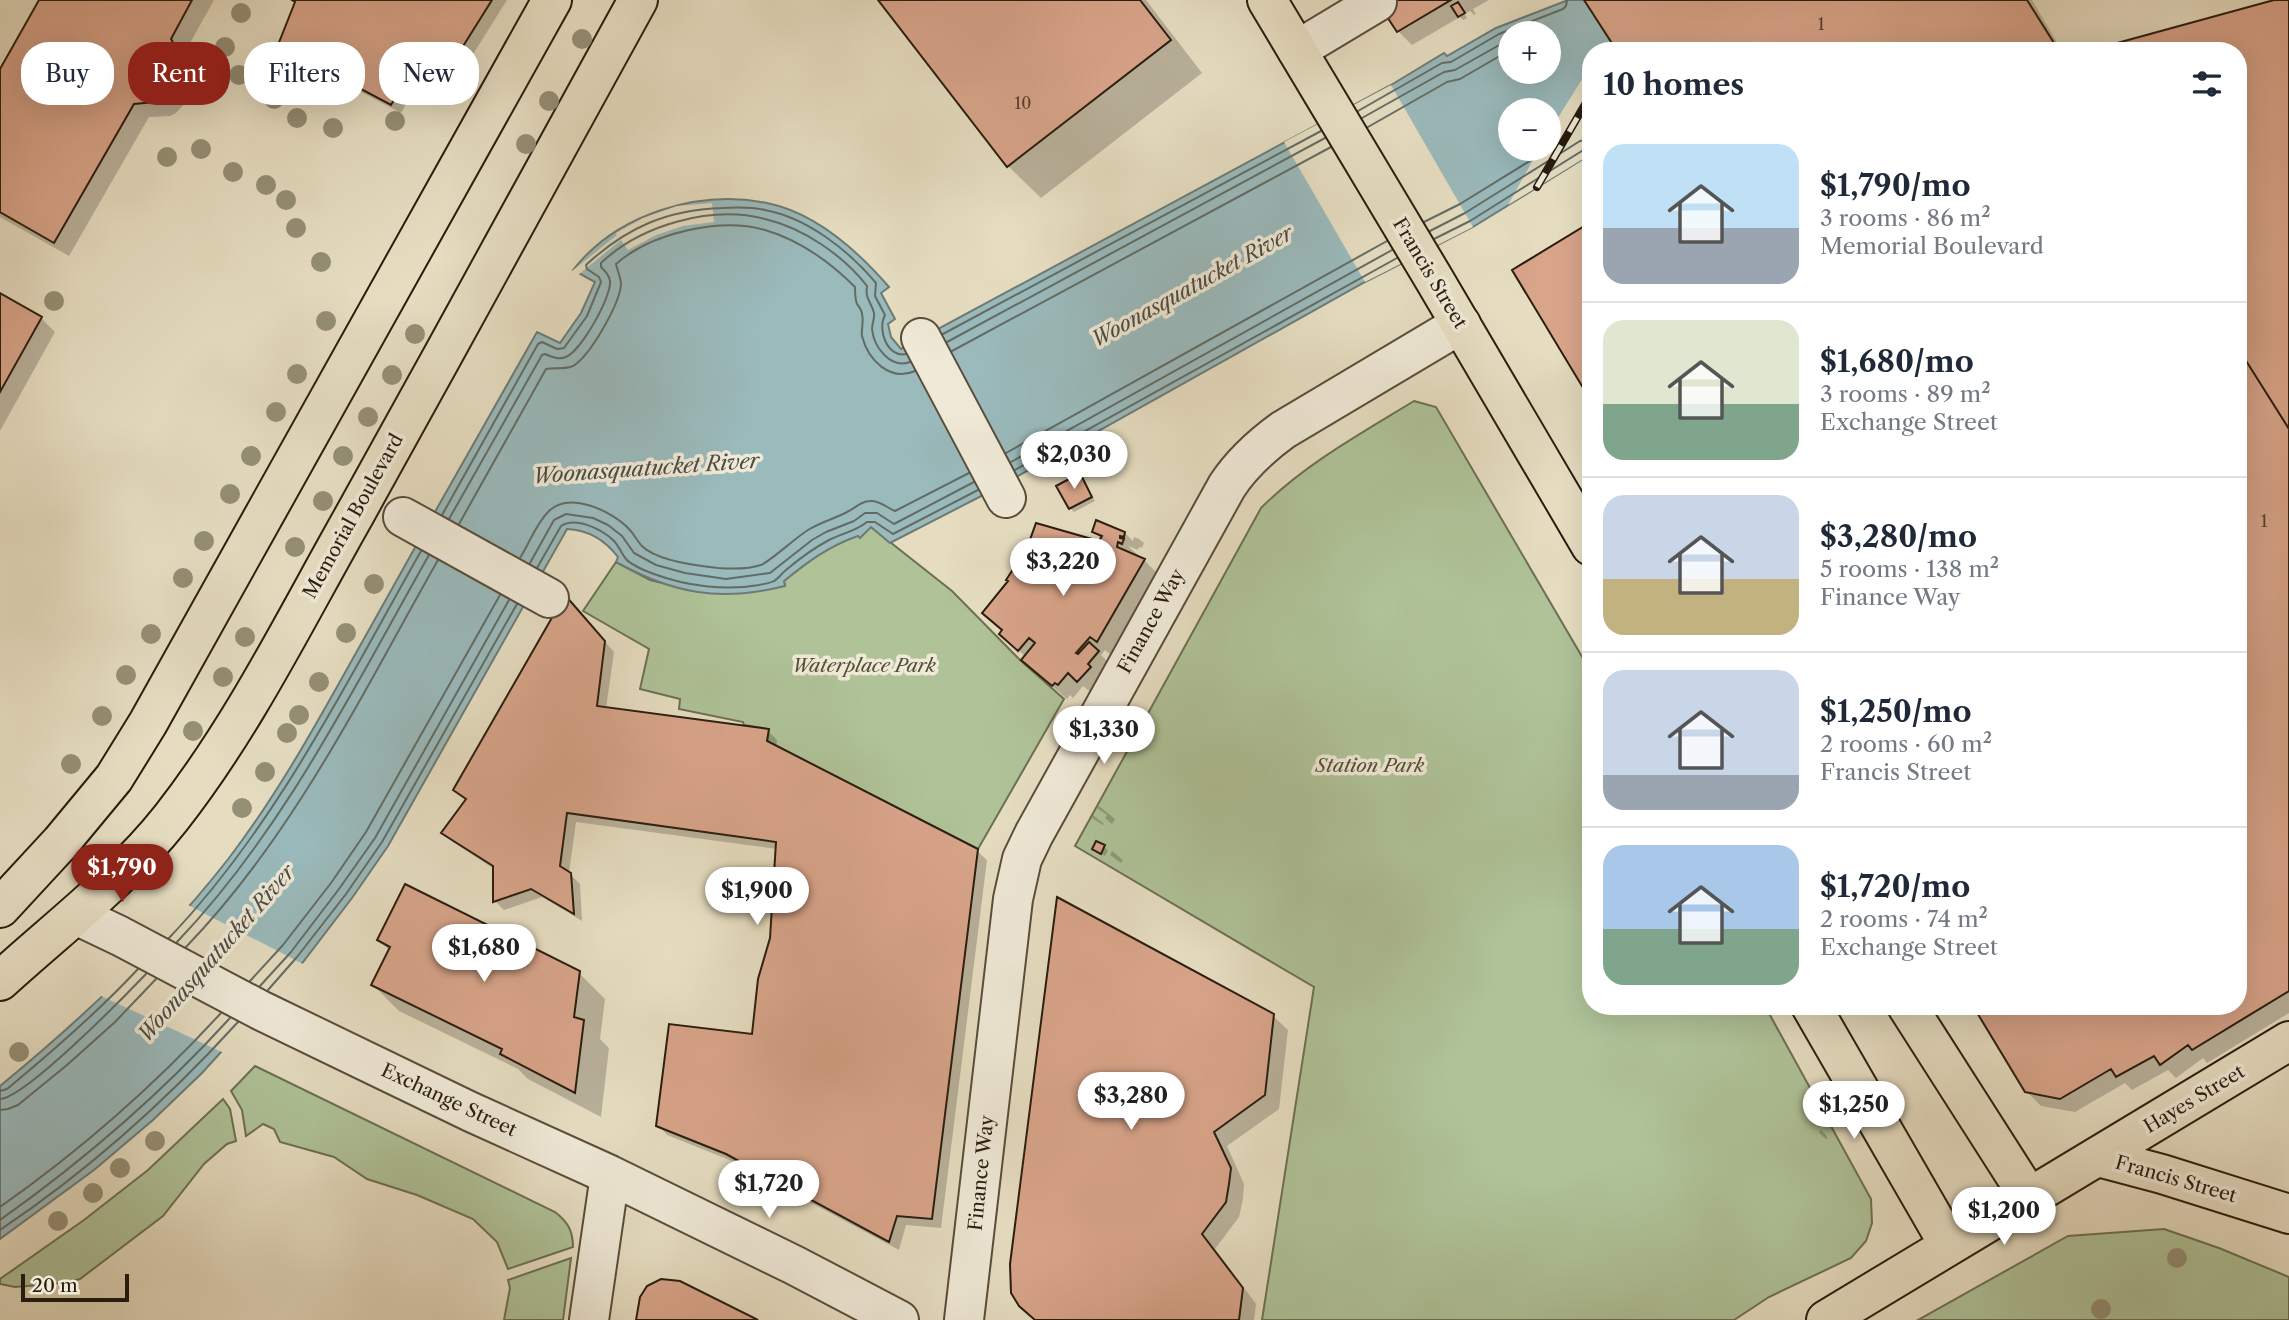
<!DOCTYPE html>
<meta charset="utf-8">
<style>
body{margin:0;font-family:"Libre Caslon Text",serif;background:#f6f6f7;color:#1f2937;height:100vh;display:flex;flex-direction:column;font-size:26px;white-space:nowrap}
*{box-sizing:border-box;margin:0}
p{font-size:23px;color:#747a83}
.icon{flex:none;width:38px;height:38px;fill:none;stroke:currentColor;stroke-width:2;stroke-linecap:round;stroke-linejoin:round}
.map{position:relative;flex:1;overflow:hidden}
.details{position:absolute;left:1582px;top:42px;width:665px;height:973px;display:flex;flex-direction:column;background:#fff;border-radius:28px;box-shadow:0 7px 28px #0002}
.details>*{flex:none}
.hud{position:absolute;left:21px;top:42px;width:665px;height:63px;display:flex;gap:14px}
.fabs{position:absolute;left:1498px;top:21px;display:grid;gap:14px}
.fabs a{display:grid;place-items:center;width:63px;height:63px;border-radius:50%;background:#fff;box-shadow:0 7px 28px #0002;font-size:35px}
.scale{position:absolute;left:21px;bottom:18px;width:108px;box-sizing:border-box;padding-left:7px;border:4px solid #2a1d0e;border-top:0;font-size:19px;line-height:24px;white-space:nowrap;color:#2a1d0e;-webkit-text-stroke:5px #efe9d7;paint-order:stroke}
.price{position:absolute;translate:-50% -60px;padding:0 16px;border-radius:24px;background:#fff;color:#222;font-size:23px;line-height:46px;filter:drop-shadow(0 2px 4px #0008)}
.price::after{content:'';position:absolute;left:50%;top:42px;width:21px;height:16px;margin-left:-10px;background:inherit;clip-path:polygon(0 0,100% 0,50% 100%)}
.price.current{background:#8f2418;color:#fff}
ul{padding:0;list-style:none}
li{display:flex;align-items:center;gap:21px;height:175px;padding:0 21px}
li+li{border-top:2px solid #e0e1e3}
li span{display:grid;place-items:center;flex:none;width:196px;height:140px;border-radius:21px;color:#555}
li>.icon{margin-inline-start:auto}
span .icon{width:84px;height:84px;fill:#fffc;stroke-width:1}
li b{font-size:30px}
h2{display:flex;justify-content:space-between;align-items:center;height:84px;padding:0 21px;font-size:30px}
.pill{padding:0 24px;border-radius:28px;background:#fff;box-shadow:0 7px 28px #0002;font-size:24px;line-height:63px}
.pill.current{background:#8f2418;color:#fff}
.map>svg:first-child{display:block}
.green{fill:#afc298;stroke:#6c7053;stroke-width:2}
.water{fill:#9ababc;stroke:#6d7b76;stroke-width:2;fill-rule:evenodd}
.pier{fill:#e6ddc1}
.shadow{fill:#0003}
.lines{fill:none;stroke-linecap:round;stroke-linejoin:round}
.shore{stroke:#626c65;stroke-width:2}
.building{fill:#d8a48a;stroke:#2a1d0e;stroke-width:2}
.minor-casing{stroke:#594d3b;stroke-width:42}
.major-casing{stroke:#2a1d0e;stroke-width:42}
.minor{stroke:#efe9d7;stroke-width:38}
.major{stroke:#e6ddc1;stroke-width:38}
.rail-casing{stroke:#2a1d0e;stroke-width:8}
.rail{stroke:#efe9d7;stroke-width:5;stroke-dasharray:16;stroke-linecap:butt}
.tree{fill:#958f75}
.labels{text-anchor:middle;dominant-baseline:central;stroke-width:7;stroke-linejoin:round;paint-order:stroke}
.number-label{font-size:16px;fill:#563f2d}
.street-label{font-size:19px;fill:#2a1d0e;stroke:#efe9d7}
.park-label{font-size:19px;font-style:italic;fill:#524f37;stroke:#efe9d7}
.water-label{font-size:21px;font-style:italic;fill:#4c4c42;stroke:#efe9d7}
</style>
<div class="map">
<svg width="2289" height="1320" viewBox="0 0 2289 1320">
<rect width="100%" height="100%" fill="#e6ddc1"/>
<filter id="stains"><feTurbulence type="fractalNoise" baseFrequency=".00286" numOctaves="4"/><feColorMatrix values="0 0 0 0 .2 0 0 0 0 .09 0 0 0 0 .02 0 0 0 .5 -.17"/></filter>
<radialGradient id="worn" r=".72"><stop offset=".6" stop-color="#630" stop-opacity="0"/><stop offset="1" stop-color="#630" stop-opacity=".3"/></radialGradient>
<path class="green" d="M1414,401L1436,407L1591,672V1006H1765L1871,1199L1872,1223L1866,1241L1851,1258L1769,1297L1734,1320H1262L1314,987L1075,846L1261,508C1305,464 1360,434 1414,401Z
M871,527L952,591L1020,660L1064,699L978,849L767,741L768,729L744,725L743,722L679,709L680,699L640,689L649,649L583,611L616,562L650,580L700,592L785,585L784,581C799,569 813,557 830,548C844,540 858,536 871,527Z
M255,1066L555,1212C568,1222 573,1231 573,1247L508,1269L497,1242L473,1219L417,1195L367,1179L334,1157L280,1142L274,1129L263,1124L246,1136L242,1110L231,1091Z
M223,1099L230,1109L236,1141L227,1144L204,1164L163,1216L80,1279L63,1283L15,1287L0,1284V1279L84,1220L148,1170Z
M2164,1229L2219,1248L2289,1277V1320H1918L2068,1236Z
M571,1258L563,1320H504L510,1288L508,1280Z"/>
<path class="water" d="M1568,0H2020L1845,51H1591V154L1473,227L1365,282L991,491L890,543L871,527L860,538L858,536C829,546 807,562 784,581L785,586C720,602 674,594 616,562L618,557C605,540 589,530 567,529L388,846L352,898L303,962L202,1073L153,1120L94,1170L0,1239V1086C83,1018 163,943 229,858C284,786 326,706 370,628C425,529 481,430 537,332L560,343L581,313L595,282L573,270C617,214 698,189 767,203C816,213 857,250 889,287L881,293L895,319L888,324L891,337L901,349L1391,85L1444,53L1447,56L1496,28ZM1510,33H1549V72H1510ZM1510,110H1549V149H1510Z"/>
<path class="pier" d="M1591,65V154L1508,205L1539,149H1549V132Z
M1391,85L1473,227L1365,282L1284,142Z
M712,203L714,222L683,226L656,235L628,250L621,240L578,275L572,271L617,235L616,233L643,218L677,206Z
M186,904L305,965L224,1053L99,995Z"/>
<path class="shadow" d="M41,0H214L184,54L195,72V80L187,101L176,113L170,116L149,117L69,256L0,217V73Z
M291,0H507L450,91L422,76L401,113L289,54L280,44L296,4Z
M881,0H1146L1202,73L1041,198L1008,166Z
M1378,0H1489L1473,9L1476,14L1474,15L1470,11L1465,14L1467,18L1463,20L1460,17L1412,45L1398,31Z
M1587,0H2032L2062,51H1619Z
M2281,0H2289V1013L2207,1063L2203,1058L2176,1078L2168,1070L2132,1090L2125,1083L2075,1112L2041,1106L2026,1091L2238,1006Z
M0,295L41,318L55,332L0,431Z
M1079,475L1095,501L1074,512L1070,508Z
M1094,531L1125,533L1133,541L1134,537L1139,539L1144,543L1142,548L1139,547L1138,550L1128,546L1138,555L1137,557L1144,560L1158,574L1111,655L1105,650L1101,655L1112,666L1093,694L1083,686L1073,698L1070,695L1067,699L1038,674L1024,660L1026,657L1016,648L1100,543L1102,540Z
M574,607L614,652L606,709L768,731L777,740L776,748L977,851L987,860L941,1228L906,1225L899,1250L737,1163L667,1135L658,1125L753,1036L771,938L777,849L576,822L569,873L580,884L582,921L542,897L504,910L495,901L494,869L453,842L444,833L467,801L455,790Z
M1099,806L1115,819L1112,824L1105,818L1107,815L1097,808Z
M1093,815L1104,824L1103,825L1092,818Z
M1104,846L1108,851L1105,856L1094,849Z
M1112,851L1123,860L1121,863L1110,855Z
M379,940L579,973L605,999L600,1039L609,1048L601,1117L528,1079L518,1069L399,1011L373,985L390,951Z
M1273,1016L1288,1030L1279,1109L1227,1146L1244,1184L1243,1199L1239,1217L1215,1249L1256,1304L1254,1320H1036Z
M1821,1130L1825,1134L1828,1138L1826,1139L1821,1135L1819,1131Z"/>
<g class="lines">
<path class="shore" d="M1358,111L1442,63L1451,62L1499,34L1563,9L1566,6L1567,0
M1362,118L1444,72L1455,70L1510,39
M1368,127L1447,82L1460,79L1510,50
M1424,222L1460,204L1549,149
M1430,231L1465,213L1580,141L1591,139
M1434,239L1470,221L1585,149L1591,148
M943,334L1321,131
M947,342L1325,138
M952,351L1331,147
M1006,453L1387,241
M1011,462L1392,250
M1015,470L1397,258
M442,515L538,344L542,342L557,349L564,348L587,316L601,282L599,277L587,269L586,265C627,227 667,210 722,208C736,207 752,207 765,210C808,218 849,251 876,283L875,296L885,315C877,329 887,358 906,354
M449,519L542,355L545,354C552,357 559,360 566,357C581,351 612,296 610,281C609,274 605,271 601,267V263C641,225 711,205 765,219C803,228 843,255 867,286C865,300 871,301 874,313C875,317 872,324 872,329C874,348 891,369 910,362
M459,524L546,369C555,367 564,370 573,366C590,356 619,305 621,285C621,277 617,270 616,264C651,233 720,217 765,230C799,240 830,262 855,287C855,293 855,299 857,304C859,307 862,310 862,314C864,321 861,329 862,336C868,360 890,382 915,371
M520,558C529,544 536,524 548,512C568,490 612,511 629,529C634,534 637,541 642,546C657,561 698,566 718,568C731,569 749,569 761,565C772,560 795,538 808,530C821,522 834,519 847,512C856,508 860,501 871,501C881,501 887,508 895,511L969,473
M530,563L554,520L566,514L593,518L608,525L622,536L634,553L656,565L685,573L726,579L770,573L812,540L826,532L854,521L865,513H877L894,524L974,482
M537,568L561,526C576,516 603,530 614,541C619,546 621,553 626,559C631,565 646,571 654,574C686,586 725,591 759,585C763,584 771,583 774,581C778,579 782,573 786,570C799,559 814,548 829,540C843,533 856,531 867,522H875L893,534L978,490
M169,938C276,826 345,685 421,551
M177,942C284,830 353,689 429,555
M186,947C294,835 362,694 438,560
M250,981L283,945L331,883L366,832L500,595
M260,986L291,952L339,889L375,838L509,600
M268,990L297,957L346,894L382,842L517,604
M0,1091L7,1089C53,1051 97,1013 138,969
M0,1099C25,1098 124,997 146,974
M0,1110L8,1109L18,1105L67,1065L115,1022L156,979
M0,1207C81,1150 154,1086 221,1013
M0,1220C86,1159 159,1096 230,1018
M0,1230C88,1171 167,1100 238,1022"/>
</g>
<path class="building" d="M39,0H192L171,39L181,56L182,65L173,87L161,99L155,102L134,104L54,243L0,212V69Z
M292,0H492L440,83L412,68L391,105L278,45L295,2Z
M878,0H1140L1171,40L1007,167Z
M1376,0H1451L1397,32Z
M1584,0H2027L2059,51H1617Z
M2274,0H2289V991L2192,1050L2188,1045L2160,1065L2154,1056L2116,1077L2111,1069L2060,1099L2025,1092L1973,1006H2238V51H2088Z
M2274,0H2289V429L2238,348V51H2088Z
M1458,2L1465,13L1458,17L1451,6Z
M1591,222V401L1512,270Z
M0,293L42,317L0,392Z
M1080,473L1092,497L1069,509L1056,486Z
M1096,520L1125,532L1124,537L1120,536V538L1124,539L1122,544L1118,542L1117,547L1145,559L1097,642L1090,637L1076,653L1078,654L1089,642L1099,651L1088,664L1091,667L1077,682L1068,673L1058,685L1055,683L1052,686L1021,660L1035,643L1029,638L1018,651L999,634L1002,630L982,613L1008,581L1006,580L1027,548L1036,523L1099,541L1102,536L1092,532Z
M565,595L605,641L597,706L769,729L767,741L978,849L932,1219L897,1216L889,1242L726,1154L656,1126L669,1024L752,1034L758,979L770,938L776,842L567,813L560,866L571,873L574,914L531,889L493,902V866L441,833L466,799L453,790Z
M1096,841L1105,845L1101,854L1092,849Z
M405,884L580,971L574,1017L584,1020L575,1093L500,1054L502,1049L371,985L390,947L377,940Z
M1057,897L1274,1014L1265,1095L1214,1132L1231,1168L1229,1184L1226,1202L1202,1234L1243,1288L1239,1320H1035L1019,1306L1011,1293L1010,1264Z
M661,1279L680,1281L758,1320H636L640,1297L647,1286Z"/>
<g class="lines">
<defs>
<path id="minor" d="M1297,50L1377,2
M921,338L1006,498
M403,517L549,598
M76,915L120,936L260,1010L471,1112L610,1175L794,1265L899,1320
M589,1320L610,1175
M964,1320L1013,899L1022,859L1034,834L1227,486C1242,463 1261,446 1283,430L1461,324"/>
<path id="major" d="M1267,0L1434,279L1591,546
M0,908L61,842L114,778L148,723L552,0
M0,981C58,928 122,880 171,818C244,725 297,616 355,514C450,343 544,171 638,0
M1811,1006L1949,1245
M1907,1006L2029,1197
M2098,1157L2162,1174L2289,1214
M1826,1320L2289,1041"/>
</defs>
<use href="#minor" class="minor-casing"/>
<use href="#major" class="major-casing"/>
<use href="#minor" class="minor"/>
<use href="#major" class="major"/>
<defs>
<path id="rail" d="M1537,187L1591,94"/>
</defs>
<use href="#rail" class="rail-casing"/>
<use href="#rail" class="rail"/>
</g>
<g class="tree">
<circle cx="241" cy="13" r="10"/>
<circle cx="582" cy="39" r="10"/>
<circle cx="225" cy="47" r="10"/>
<circle cx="239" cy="75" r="10"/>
<circle cx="274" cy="99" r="10"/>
<circle cx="549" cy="101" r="10"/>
<circle cx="297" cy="118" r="10"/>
<circle cx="395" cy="121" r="10"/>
<circle cx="333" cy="128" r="10"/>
<circle cx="526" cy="144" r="10"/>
<circle cx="201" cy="149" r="10"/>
<circle cx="167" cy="157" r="10"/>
<circle cx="233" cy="172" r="10"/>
<circle cx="266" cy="185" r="10"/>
<circle cx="286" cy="200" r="10"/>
<circle cx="296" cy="228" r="10"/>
<circle cx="321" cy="262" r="10"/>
<circle cx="54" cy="301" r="10"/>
<circle cx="326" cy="321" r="10"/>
<circle cx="415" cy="334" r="10"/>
<circle cx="297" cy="374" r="10"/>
<circle cx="392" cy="375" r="10"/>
<circle cx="276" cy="412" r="10"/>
<circle cx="368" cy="417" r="10"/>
<circle cx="251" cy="456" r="10"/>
<circle cx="343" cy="456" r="10"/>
<circle cx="230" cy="494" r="10"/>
<circle cx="323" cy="501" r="10"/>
<circle cx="204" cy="541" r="10"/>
<circle cx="295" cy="547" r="10"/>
<circle cx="183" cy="578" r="10"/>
<circle cx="374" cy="584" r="10"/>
<circle cx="346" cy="633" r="10"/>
<circle cx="151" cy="634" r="10"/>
<circle cx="245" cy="637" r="10"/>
<circle cx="126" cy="675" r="10"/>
<circle cx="223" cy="677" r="10"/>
<circle cx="319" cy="682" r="10"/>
<circle cx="299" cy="715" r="10"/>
<circle cx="102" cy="716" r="10"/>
<circle cx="193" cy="731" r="10"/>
<circle cx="287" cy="733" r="10"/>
<circle cx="71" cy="764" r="10"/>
<circle cx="265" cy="772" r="10"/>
<circle cx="242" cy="808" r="10"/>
<circle cx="19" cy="1052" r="10"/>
<circle cx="155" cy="1141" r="10"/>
<circle cx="120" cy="1168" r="10"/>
<circle cx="93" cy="1193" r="10"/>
<circle cx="58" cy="1221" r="10"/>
<circle cx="2177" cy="1258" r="10"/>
<circle cx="2101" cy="1309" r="10"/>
</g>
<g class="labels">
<g class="number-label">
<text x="1821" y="24">1</text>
<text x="1023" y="103">10</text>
<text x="2264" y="521">1</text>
</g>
<g class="street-label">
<text transform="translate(1430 273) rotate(59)">Francis Street</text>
<text transform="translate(353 516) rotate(-61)">Memorial Boulevard</text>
<text transform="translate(1151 621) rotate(-61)">Finance Way</text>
<text transform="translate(2194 1099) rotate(-31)">Hayes Street</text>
<text transform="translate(449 1100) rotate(25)">Exchange Street</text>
<text transform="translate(981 1173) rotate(-84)">Finance Way</text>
<text transform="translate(2176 1179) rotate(16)">Francis Street</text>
</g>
<g class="park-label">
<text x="864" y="665">Waterplace Park</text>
<text x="1370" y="765">Station Park</text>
</g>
<g class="water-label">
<text transform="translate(1192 286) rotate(-29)">Woonasquatucket River</text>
<text transform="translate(646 468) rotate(-4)">Woonasquatucket River</text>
<text transform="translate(216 953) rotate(-49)">Woonasquatucket River</text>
</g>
</g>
<rect width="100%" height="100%" filter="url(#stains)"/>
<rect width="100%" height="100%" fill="url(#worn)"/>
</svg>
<div class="fabs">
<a>+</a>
<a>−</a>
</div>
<div class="scale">20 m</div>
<b class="price" style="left:1074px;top:491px">$2,030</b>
<b class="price" style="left:1063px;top:598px">$3,220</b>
<b class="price" style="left:1104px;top:766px">$1,330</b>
<b class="price current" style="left:122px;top:904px">$1,790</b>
<b class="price" style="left:757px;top:927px">$1,900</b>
<b class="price" style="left:484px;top:984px">$1,680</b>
<b class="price" style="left:1131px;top:1132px">$3,280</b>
<b class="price" style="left:1854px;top:1141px">$1,250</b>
<b class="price" style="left:769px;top:1220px">$1,720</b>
<b class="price" style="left:2004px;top:1247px">$1,200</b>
<div class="hud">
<a class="pill">Buy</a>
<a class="pill current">Rent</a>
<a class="pill">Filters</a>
<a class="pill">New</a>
</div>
<section class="details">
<h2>10 homes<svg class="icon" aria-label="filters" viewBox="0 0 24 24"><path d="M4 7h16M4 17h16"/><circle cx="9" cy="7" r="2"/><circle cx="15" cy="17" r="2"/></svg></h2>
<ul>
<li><span style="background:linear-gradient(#bfe0f5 60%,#9aa5b1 0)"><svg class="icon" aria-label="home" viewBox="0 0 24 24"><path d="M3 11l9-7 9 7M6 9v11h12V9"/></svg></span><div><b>$1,790/mo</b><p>3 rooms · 86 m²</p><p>Memorial Boulevard</p></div></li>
<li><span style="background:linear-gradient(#dfe7d0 60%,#7fa58c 0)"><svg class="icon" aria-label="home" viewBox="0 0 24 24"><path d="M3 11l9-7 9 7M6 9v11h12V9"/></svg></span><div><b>$1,680/mo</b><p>3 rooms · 89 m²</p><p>Exchange Street</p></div></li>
<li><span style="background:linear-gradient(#c9d6e8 60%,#c2b280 0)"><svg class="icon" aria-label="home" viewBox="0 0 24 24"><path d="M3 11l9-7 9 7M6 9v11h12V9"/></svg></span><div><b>$3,280/mo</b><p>5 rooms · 138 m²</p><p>Finance Way</p></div></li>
<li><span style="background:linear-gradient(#c9d6e8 75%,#9aa5b1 0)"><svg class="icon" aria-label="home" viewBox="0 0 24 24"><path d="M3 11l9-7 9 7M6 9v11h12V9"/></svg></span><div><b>$1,250/mo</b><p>2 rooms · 60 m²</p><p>Francis Street</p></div></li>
<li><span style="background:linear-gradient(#a9c7e8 60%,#7fa58c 0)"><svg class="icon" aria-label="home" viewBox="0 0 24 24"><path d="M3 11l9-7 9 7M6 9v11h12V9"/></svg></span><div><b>$1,720/mo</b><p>2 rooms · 74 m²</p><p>Exchange Street</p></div></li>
</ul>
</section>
</div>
